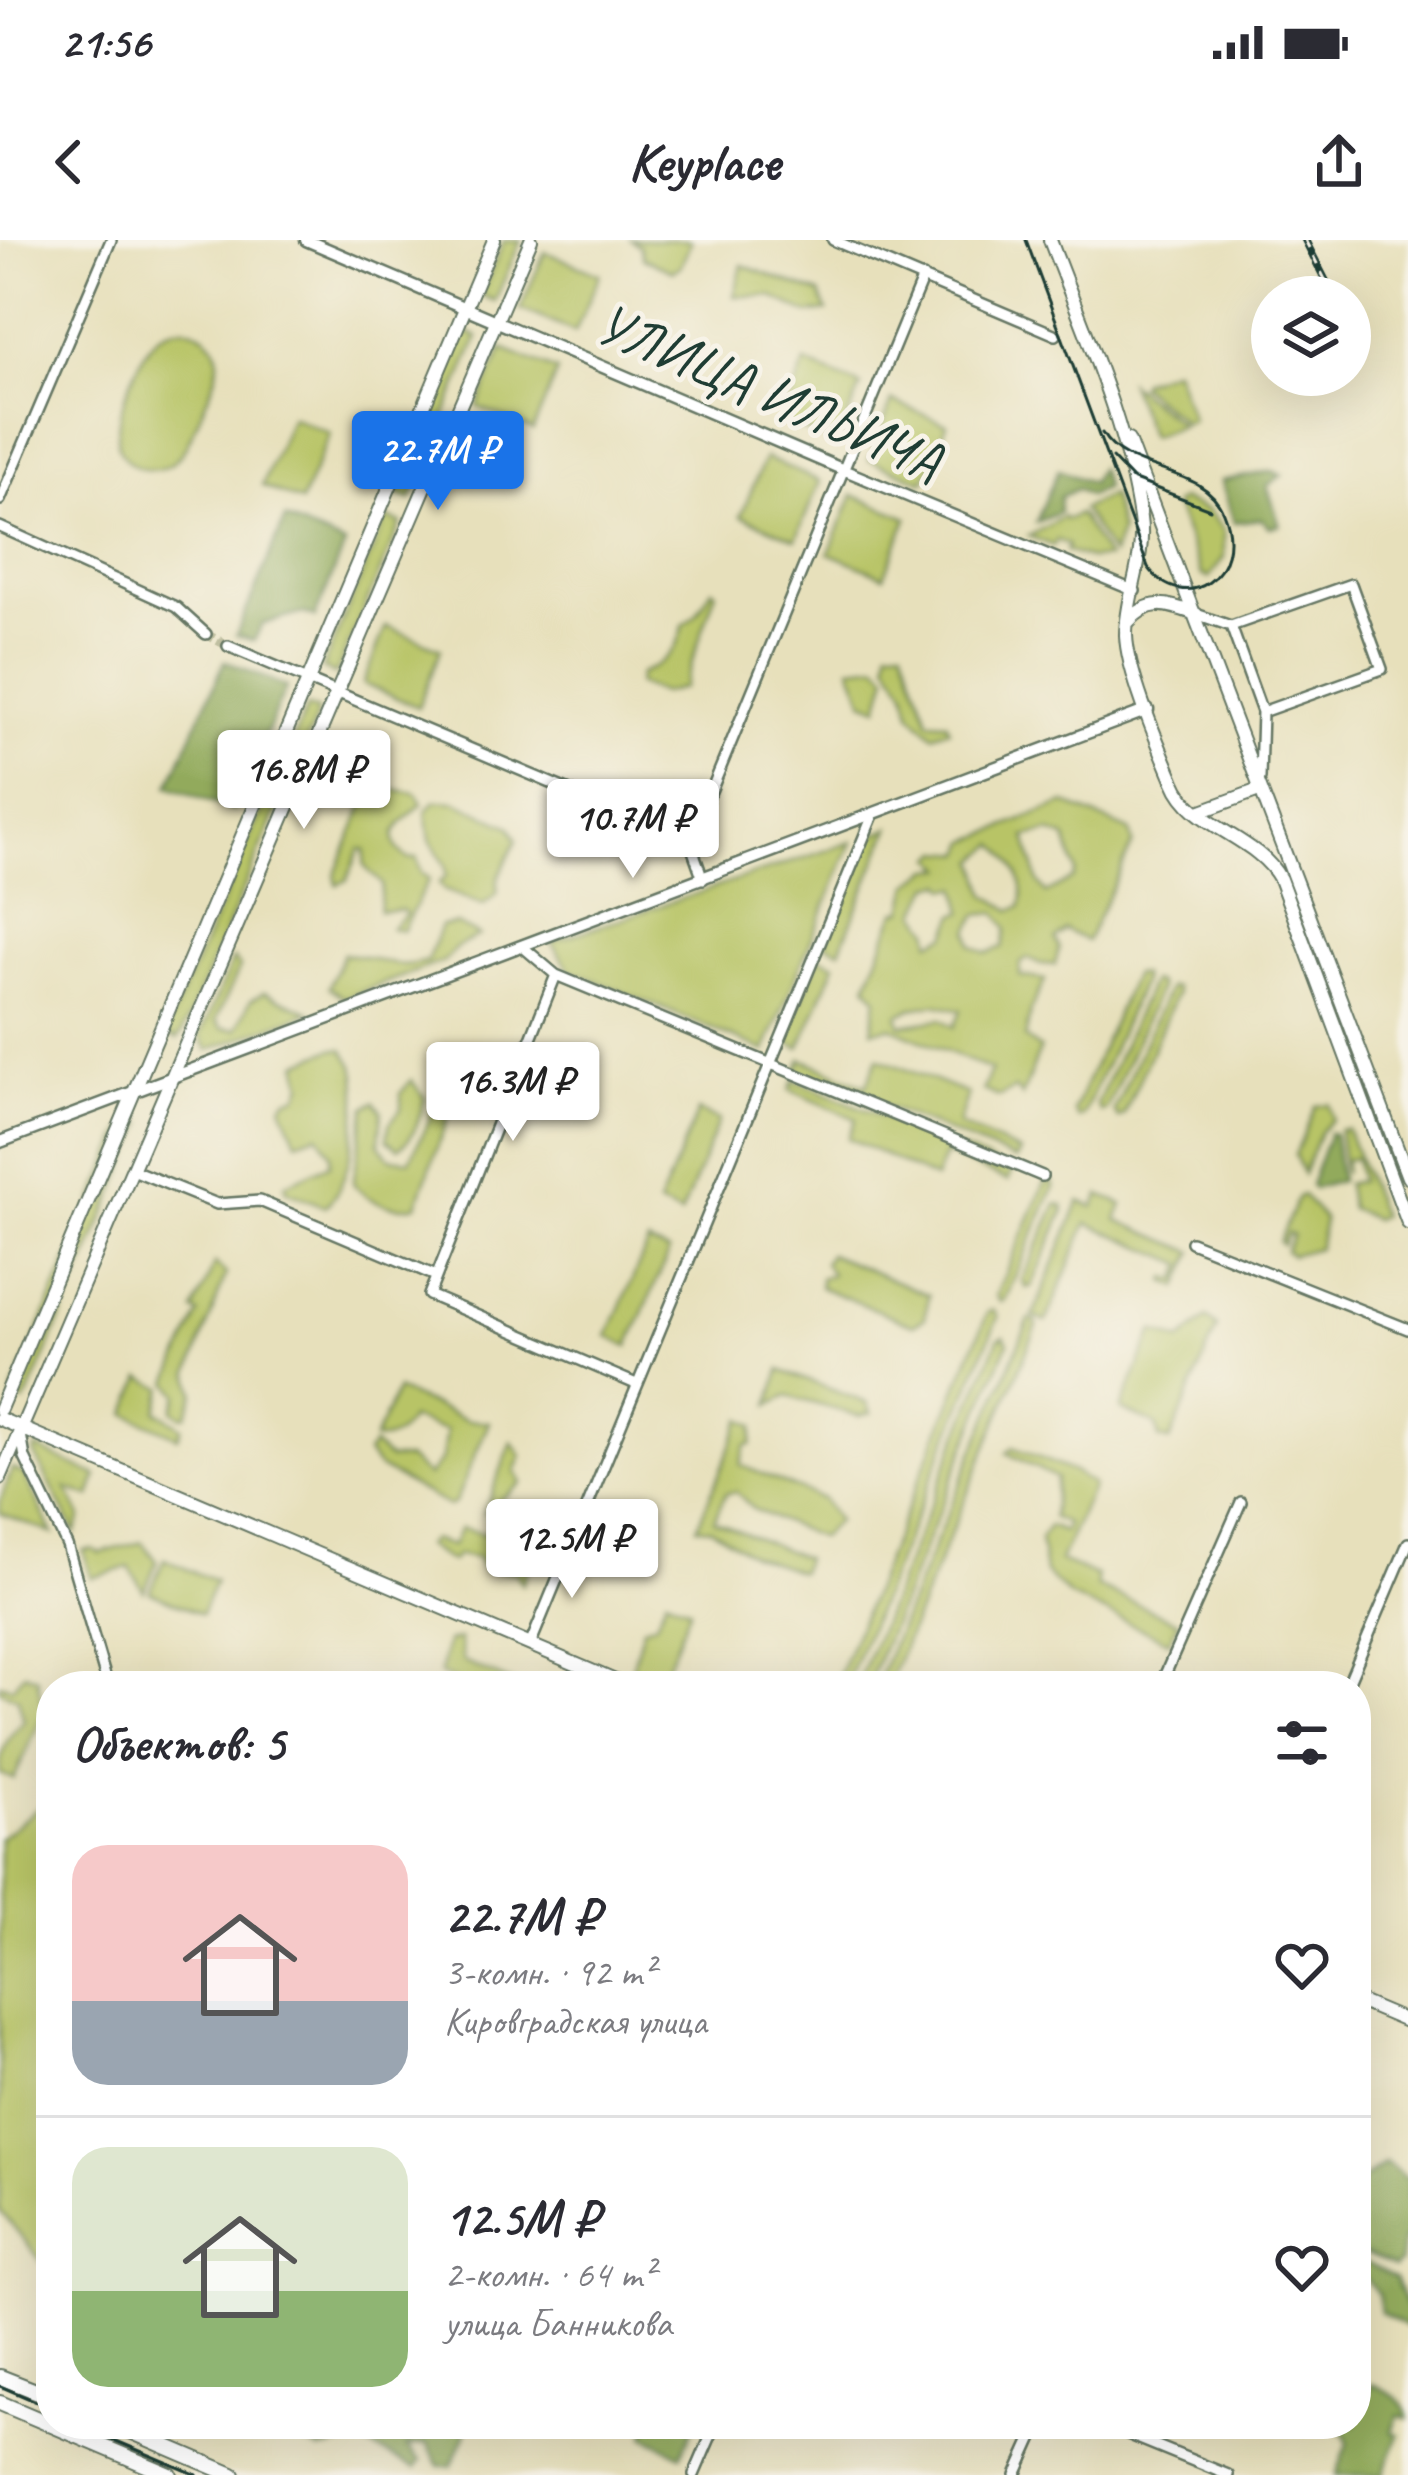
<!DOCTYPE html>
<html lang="ru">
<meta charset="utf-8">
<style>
body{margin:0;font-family:Caveat,sans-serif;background:#f2f2f3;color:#2b2b33;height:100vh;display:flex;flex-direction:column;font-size:45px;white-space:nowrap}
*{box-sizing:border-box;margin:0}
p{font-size:39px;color:#7c7c81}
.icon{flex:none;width:66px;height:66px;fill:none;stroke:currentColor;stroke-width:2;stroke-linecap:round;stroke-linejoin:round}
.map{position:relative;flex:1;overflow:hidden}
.panel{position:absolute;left:36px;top:1431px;width:1335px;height:768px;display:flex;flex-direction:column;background:#fff;border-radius:48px;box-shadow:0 12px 48px #0002}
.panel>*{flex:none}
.buttons{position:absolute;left:1251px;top:36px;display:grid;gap:24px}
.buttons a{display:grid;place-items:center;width:120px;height:120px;border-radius:50%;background:#fff;box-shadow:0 12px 48px #0002;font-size:60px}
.price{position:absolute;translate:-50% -102px;padding:0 27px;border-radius:12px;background:#fff;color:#222;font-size:39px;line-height:78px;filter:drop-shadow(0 3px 6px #0008)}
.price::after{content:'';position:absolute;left:50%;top:72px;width:36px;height:27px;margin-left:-18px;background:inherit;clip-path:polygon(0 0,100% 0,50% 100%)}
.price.current{background:#1a73e8;color:#fff}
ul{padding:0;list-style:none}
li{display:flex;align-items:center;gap:36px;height:300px;padding:0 36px}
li+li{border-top:3px solid #e1e1e2}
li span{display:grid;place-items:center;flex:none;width:336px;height:240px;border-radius:36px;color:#555}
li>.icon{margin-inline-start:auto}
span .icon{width:144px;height:144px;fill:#fffc;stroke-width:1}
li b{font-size:51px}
h2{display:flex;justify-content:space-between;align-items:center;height:144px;padding:0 36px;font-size:51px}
.status{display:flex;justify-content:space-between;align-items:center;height:84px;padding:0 60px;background:#fff;direction:ltr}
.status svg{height:33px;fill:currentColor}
header{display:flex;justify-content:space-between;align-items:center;height:156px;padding:0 36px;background:#fff;font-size:54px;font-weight:700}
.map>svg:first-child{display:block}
.green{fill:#b8c466;stroke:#6c804d;stroke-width:3;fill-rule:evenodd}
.forest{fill:#92aa5b;stroke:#587448;stroke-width:3}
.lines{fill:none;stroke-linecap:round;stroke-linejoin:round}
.minor-tunnel{stroke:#bfbfa0;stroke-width:9;stroke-dasharray:9 4.5;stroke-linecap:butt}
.minor-casing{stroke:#657663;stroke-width:14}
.tertiary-casing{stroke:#657663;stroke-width:15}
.secondary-casing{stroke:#657663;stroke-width:16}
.primary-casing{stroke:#657663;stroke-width:18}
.minor{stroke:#fff;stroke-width:9}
.tertiary{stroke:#fff;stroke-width:10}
.secondary{stroke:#fff;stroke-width:12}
.primary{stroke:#fff;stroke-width:14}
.tram{stroke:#1f3d34;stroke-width:3}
.rail-casing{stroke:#1f3d34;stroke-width:8}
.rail{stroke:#f7f3e8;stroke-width:3;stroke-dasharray:9;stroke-linecap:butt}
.labels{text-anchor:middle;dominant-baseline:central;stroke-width:10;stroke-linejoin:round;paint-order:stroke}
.street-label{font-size:57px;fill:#1f3d34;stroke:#f7f3e8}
</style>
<div class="status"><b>21:56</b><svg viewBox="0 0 49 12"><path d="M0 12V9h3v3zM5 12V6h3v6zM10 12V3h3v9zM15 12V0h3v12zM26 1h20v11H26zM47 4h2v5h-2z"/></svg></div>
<header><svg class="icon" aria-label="back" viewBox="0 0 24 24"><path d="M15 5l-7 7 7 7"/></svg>Keyplace<svg class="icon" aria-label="share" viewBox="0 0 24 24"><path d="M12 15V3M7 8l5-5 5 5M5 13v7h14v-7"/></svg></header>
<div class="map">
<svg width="1408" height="2235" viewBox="0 0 1408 2235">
<rect width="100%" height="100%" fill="#f7f3e8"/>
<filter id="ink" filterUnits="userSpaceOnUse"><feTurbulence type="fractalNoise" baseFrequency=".00833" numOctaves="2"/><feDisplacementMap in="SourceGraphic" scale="24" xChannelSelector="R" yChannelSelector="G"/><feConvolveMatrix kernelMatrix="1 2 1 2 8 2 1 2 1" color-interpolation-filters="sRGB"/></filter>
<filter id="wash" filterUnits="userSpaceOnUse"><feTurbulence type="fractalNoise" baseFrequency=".004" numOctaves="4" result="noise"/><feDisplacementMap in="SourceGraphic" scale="48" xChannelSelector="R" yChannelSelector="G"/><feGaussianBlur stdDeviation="2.7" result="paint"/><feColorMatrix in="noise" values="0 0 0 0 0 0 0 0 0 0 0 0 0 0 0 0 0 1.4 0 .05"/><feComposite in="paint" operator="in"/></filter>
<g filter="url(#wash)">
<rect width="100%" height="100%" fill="#e7e0bb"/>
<path class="green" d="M504,0H521L495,61L481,55Z
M631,0H684L691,1L681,26L673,31L643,18L640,6Z
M545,12L600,34L575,92L520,69Z
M742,25L820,54L827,71L808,74L771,56H734Z
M185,87C234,100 218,134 203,168C191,195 181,236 144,229C135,227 127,222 122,214C106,191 136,123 152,102C160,91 173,88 185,87Z
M466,92L478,97L414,251L411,259L397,254L400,245Z
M502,109L557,131L533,190L478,167Z
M805,123L861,146L837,204L782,181Z
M1174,129L1192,180L1185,183L1139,145L1141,141Z
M1129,143L1181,185L1150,197Z
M892,161L947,184L924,242L869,220Z
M291,177L330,193L301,262L262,246Z
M765,218L820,241L796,299L741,276Z
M853,255L908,278L884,336L829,313Z
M1111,255L1120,292L1112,315L1082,269Z
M1181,260L1208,271L1224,291V317L1209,338L1202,335L1174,264Z
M1079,274L1107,318L1089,319L1066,311L1068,305L1057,300L1053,306L1029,296L1063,277L1065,280Z
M386,278L401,283L396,295L336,434L322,429Z
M712,349L716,351L683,448L662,453L637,444L640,434C663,423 679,411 683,385L696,375Z
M386,386L441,409L418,467L363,444Z
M903,407L929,481L947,482L949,489L933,495L911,473L906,451L888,422L889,408Z
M878,424L888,435L879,467L864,461L851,427Z
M307,467L317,471L316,479L182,793L177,799L167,795L168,786Z
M365,535H377L385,548L416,553L422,564C403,582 378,597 408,619L417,618L421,633L429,639L402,691L391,688L406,674L403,670L379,671L382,644L364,626L365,610L360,609L347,640L337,645L335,635L368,557Z
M435,561L456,562L511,587L517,600L498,638L497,654L483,665L444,650L439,643L446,636L445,625L430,600L426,572Z
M1065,563L1130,591L1133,603L1087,701L1065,690L1055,699L1059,708L1055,725L1041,724L1028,718L1020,724V736L1045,740L1031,769L1025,798L1040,809L1022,856L1015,849L999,857L983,850L991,830L891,787L872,790L877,758L867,745L896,672L904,670L910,644L931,629L945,628L934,618L941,611L964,613L969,601ZM1049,592L1066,598L1076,632L1073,639L1046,653L1038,642L1026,597ZM996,604C1013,619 1028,645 1021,667L1011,670L987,655L977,621ZM944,643L948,648L958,647L964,672L956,674L947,695L931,702L930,690L918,672L931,646ZM997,673L1007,688L1003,707L987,713L972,705L969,691L977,675ZM935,764L961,770L954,787L941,779L901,785L898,775L911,768Z
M890,588L840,710L825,704L870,597Z
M852,602L765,811L570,730L551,702Z
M457,684L479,696L457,707L444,721L344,758L329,747L343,714C381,715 386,732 427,721L441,686Z
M819,717L835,724L800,808L784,801Z
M233,719L240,727L216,780L222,788L237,789L250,761L264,752L310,772L208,810L200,796Z
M1134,734L1141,735L1142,741L1083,876L1078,878L1074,871Z
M1151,741L1157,743L1159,748L1106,870L1101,872L1097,865Z
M1169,747L1175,748L1176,754L1124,875L1118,878L1114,871Z
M332,809H343C346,813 352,822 354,826C363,857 352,951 324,966L287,951L285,944L330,924L331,914L318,894L297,901L282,866L285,860L298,855L303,844L298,823Z
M878,818L968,854L958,885L1020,912L1016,920L797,830L802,819L866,846Z
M450,834L456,854L417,965C395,971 366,962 353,943L366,867L375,862L382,871L379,903L390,918L410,920L429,881L439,838Z
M411,840L425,858C420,875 415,900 398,908L387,899L389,884L401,869V853Z
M794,840L1012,930L1008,941L945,914L935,939L848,898L856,879L790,850Z
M1329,864L1332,879L1320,892L1303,934L1295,915L1316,866Z
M698,871L719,880L681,975L658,965Z
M144,884L28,1156L23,1162L13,1158L14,1149L120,898L126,886Z
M1347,889L1381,976L1374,979L1350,969L1346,944L1360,941L1355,918L1345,920L1344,934L1339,890Z
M1046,941L1053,942L1054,947L1005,1060L1000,1062L996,1055Z
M1100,955L1123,964L1117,980L1194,1012L1179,1047L1166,1041L1168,1037L1178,1040L1184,1024L1087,983L1046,1082L1033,1076L1080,961L1094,967Z
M1303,955L1324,980L1318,1008L1291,1015L1285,1011L1293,995L1288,993L1282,1005L1279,1002L1298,957Z
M1057,964L1063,965L1064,971L1032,1046L1026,1048L1022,1041Z
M648,1003L669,1012L629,1106L608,1096Z
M829,1014L929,1055L925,1078L913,1085L820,1047V1038L831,1034L824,1023Z
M215,1023L226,1034L190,1133L195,1152L187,1175L181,1176L173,1170L179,1154L169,1142L199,1074L194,1071Z
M994,1070L998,1077L845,1446H834L988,1072Z
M1207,1078L1217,1087L1170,1201L1159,1199L1156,1185L1121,1169L1154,1091L1181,1101Z
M1029,1080L1035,1081L1037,1086L887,1446H875Z
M1004,1096L1008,1103L867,1446H856L998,1099Z
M780,1130L867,1163L871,1173L859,1176L788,1156L770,1165Z
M142,1138L164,1148L157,1171L182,1187L178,1197L127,1174Z
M397,1150L466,1180L489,1182L455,1263L449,1266L378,1227L367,1214L373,1205L389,1219H408L428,1236L442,1219L446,1191L410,1179C401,1192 393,1202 374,1199Z
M742,1179L754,1186L752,1204L746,1205L740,1225L822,1259L837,1281L820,1298L753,1269L736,1252L726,1253L714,1280L804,1318L800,1332L752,1315L711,1288L697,1287Z
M512,1202L522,1216L515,1231L522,1243L484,1272Z
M1013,1207L1074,1232L1093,1245L1060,1321L1097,1336V1347L1179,1382L1169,1401L1071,1357L1045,1333L1040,1299L1049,1286L1064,1292L1067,1284L1052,1277L1056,1238L1007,1213Z
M36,1208L97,1236L90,1257L67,1249L81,1277L75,1293L34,1213Z
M12,1229L24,1234L53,1294L0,1273V1261Z
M498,1285L536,1308L522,1344L515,1332L484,1331L477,1318L457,1315L451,1322L425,1306L431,1300L452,1306L460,1288L484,1294Z
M142,1302L157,1321L144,1351L129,1327L92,1338L83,1311L92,1309L100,1313Z
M164,1319L215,1341L201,1374L150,1352Z
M666,1358L690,1368L661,1441L632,1428L643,1387L656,1383Z
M459,1399L463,1422L521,1446H466L440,1434L447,1402Z
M24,1433L37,1438L44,1471L14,1539L0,1534C0,1511 8,1495 24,1481L18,1458L0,1450V1443L12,1447Z
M51,1558V2027L43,2023L0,1970V1598Z"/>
<path class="forest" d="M1099,228L1105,248L1088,256L1077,249L1060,257L1059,273L1036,282L1058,230L1091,243Z
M1272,231L1282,235L1267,246L1280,285L1270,287L1261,279L1234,282L1221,241Z
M285,279L345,305L315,377L304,373L262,384L254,401L236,395Z
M225,421L286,447L233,570L169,546Z
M1329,893L1334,894L1340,941L1313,949L1310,945Z
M1385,1923L1408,1940V1993L1402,2003L1400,2022L1395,2027L1356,2010L1357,1950L1361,1941Z
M1360,2020L1395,2038L1408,2069V2087L1381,2072L1378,2054L1357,2027Z
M1372,2144C1389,2152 1405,2157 1408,2178L1398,2175L1392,2192L1399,2195L1383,2235H1336L1348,2204L1344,2193L1330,2184H1356V2145L1368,2151Z
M300,2184H463L466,2193L452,2226H439L427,2203L406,2206L421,2221L416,2228L356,2200L320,2211L296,2197Z
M649,2184H695L681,2215L645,2196Z"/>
</g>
<g filter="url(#ink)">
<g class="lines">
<path class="minor-tunnel" d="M206,394L228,406"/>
<defs>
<path id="minor" d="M833,0L1056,95
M844,230L1135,351
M0,260L111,0
M0,287L176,367L206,394
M1196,374L1231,386L1351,344L1382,429L1262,472
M1231,386L1262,472L1260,538
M228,406L690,602L703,639
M690,602L923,37
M523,707L556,735L1042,936
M556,735L429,1055L636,1144
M133,930L217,964L260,961L436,1036
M1191,1002L1408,1089
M21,1194L25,1218L67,1305L108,1446
M530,1405L873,575
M1160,1446L1241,1262
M1347,1446L1408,1303
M1103,2184L1228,2235
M694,2235L716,2184
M1016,2235L1039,2184"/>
<path id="tertiary" d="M306,0L844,230
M0,902L1148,470"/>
<path id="secondary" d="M1050,0C1084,91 1126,182 1140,278C1146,319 1126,355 1126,395C1127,432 1159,506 1174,542C1192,588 1257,596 1280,639L1408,983
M1128,200L1408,937
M1128,382C1150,357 1167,364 1196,374
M1199,572L1259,550
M0,1169L494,0
M0,1179L627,1446
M0,1238L531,0
M1356,1760L1408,1782"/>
<path id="primary" d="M0,2137L51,2157
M0,2163L170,2235
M114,2184L233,2235"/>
</defs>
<use href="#minor" class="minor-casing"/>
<use href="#tertiary" class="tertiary-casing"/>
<use href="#secondary" class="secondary-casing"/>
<use href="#primary" class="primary-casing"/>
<use href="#minor" class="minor"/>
<use href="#tertiary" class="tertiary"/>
<use href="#secondary" class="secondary"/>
<use href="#primary" class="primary"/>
<path class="tram" d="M1026,0L1148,327C1184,378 1249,335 1223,272C1203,223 1127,237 1102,193
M1112,218L1132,239L1210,269
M0,2146L51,2168
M76,2184L197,2235"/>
<defs>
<path id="rail" d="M1305,0L1334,57"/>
</defs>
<use href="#rail" class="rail-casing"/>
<use href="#rail" class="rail"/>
</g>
</g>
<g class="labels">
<g class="street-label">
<text transform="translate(769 152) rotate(23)">УЛИЦА ИЛЬИЧА</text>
</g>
</g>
</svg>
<div class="buttons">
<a><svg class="icon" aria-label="layers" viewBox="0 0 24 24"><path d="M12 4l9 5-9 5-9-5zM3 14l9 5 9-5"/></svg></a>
</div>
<b class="price current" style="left:438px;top:273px">22.7M ₽</b>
<b class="price" style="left:304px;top:592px">16.8M ₽</b>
<b class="price" style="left:633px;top:641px">10.7M ₽</b>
<b class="price" style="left:513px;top:904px">16.3M ₽</b>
<b class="price" style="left:572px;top:1361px">12.5M ₽</b>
<section class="panel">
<h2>Объектов: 5<svg class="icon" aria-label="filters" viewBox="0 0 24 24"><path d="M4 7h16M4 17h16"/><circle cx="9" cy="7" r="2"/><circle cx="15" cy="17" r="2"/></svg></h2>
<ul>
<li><span style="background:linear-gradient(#f6c9c9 65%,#9aa5b1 0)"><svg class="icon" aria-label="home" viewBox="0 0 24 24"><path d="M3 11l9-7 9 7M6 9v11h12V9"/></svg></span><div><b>22.7M ₽</b><p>3-комн. · 92 m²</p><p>Кировградская улица</p></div><svg class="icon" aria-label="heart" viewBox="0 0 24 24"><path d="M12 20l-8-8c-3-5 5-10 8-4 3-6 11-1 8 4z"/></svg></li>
<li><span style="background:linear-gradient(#dfe7d0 60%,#8fb573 0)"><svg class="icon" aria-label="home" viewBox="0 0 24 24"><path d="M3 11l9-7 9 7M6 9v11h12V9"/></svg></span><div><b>12.5M ₽</b><p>2-комн. · 64 m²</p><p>улица Банникова</p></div><svg class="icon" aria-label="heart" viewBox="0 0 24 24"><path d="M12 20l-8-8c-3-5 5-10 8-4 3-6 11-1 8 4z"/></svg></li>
</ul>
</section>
</div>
